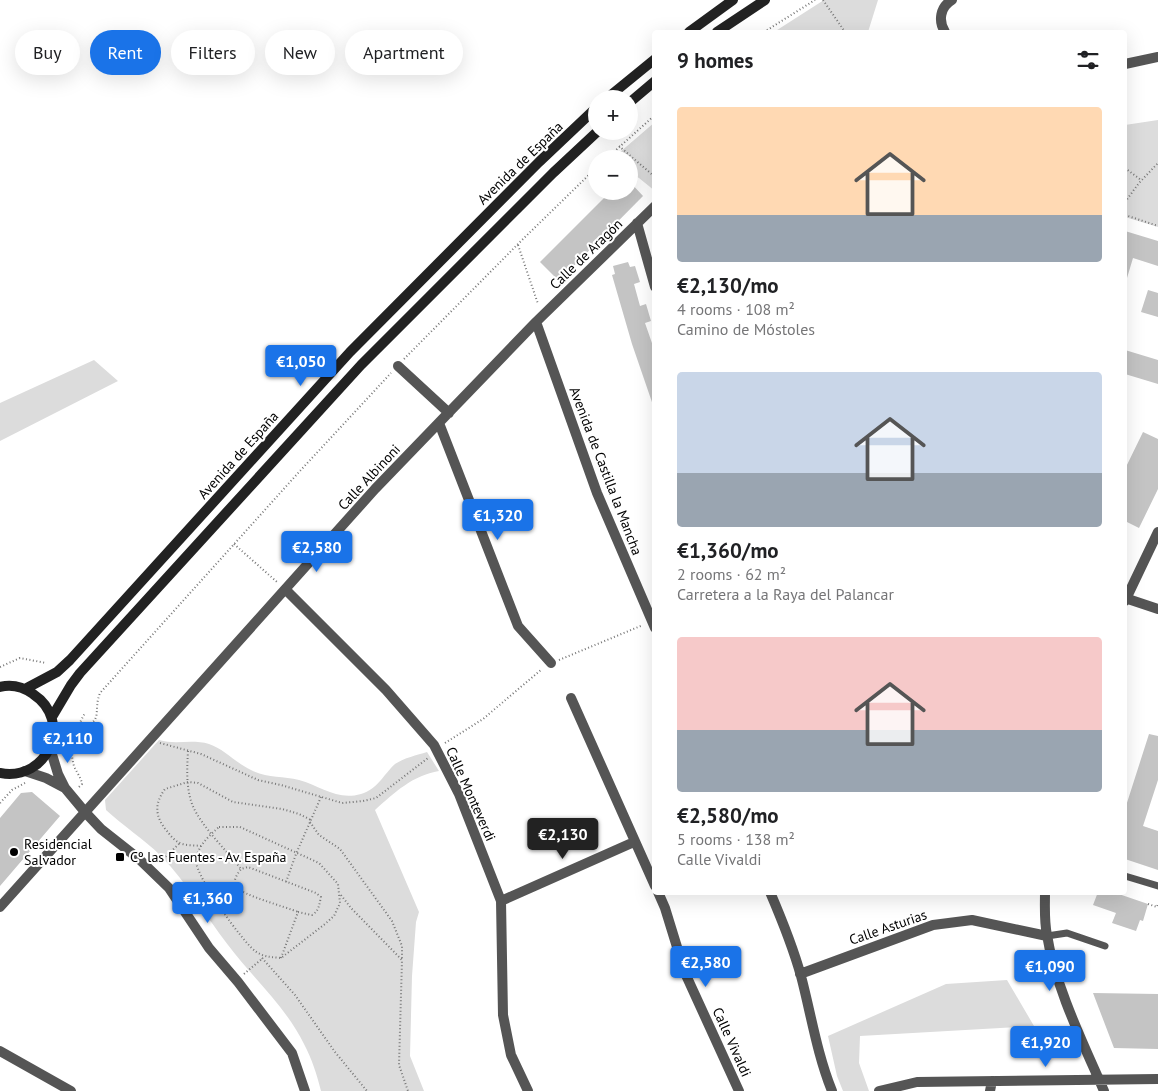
<!DOCTYPE html>
<meta charset="utf-8">
<style>
body{margin:0;font-family:"PT Sans",sans-serif;background:#f6f6f6;color:#202124;height:100vh;display:flex;flex-direction:column;font-size:19px;white-space:nowrap}
*{box-sizing:border-box;margin:0}
p{font-size:16px;color:#757577}
.icon{flex:none;width:28px;height:28px;fill:none;stroke:currentColor;stroke-width:2;stroke-linecap:round;stroke-linejoin:round}
.map{position:relative;flex:1;overflow:hidden}
.details{position:absolute;left:652px;top:30px;width:475px;height:865px;display:flex;flex-direction:column;background:#fff;border-radius:5px;box-shadow:0 5px 20px #0002}
.details>*{flex:none}
.guide{position:absolute;left:15px;top:30px;width:475px;height:45px;display:flex;gap:10px}
.buttons{position:absolute;left:588px;top:90px;display:grid;gap:10px}
.buttons a{display:grid;place-items:center;width:50px;height:50px;border-radius:50%;background:#fff;box-shadow:0 5px 20px #0002;font-size:25px}
.price{position:absolute;translate:-50% -42px;padding:0 11px;border-radius:5px;background:#1a73e8;color:#fff;font-size:16px;line-height:32px;filter:drop-shadow(0 1px 2px #0008)}
.price::after{content:'';position:absolute;left:50%;top:30px;width:15px;height:11px;margin-left:-8px;background:inherit;clip-path:polygon(0 0,100% 0,50% 100%)}
.price.selected{background:#222;color:#fff}
ul{padding:0;list-style:none}
li{display:grid;align-content:center;gap:10px;height:265px;padding:0 25px}
li span{display:grid;place-items:center;height:155px;border-radius:5px;color:#555}
li>.icon{margin-inline-start:auto}
span .icon{width:90px;height:90px;fill:#fffc;stroke-width:1}
li b{font-size:21px}
h2{display:flex;justify-content:space-between;align-items:center;height:60px;padding:0 25px;font-size:21px}
.chip{padding:0 18px;border-radius:22px;background:#fff;box-shadow:0 5px 20px #0002;font-size:18px;line-height:45px}
.chip.selected{background:#1a73e8;color:#fff}
.map>svg:first-child{display:block}
.green{fill:#dcdcdc}
.building{fill:#c4c4c4}
.lines{fill:none;stroke-linecap:round;stroke-linejoin:round}
.path{stroke:#777;stroke-width:2;stroke-dasharray:1 2.5;stroke-linecap:butt}
.lane{stroke:#555;stroke-width:7}
.street{stroke:#555;stroke-width:10}
.secondary{stroke:#222;stroke-width:10}
.poi-dot{fill:#000;stroke:#fff;stroke-width:2}
.labels{text-anchor:middle;dominant-baseline:central;stroke-width:4;stroke-linejoin:round;paint-order:stroke}
.street-label{font-size:14px;fill:#000;stroke:#fff}
.poi-label{font-size:14px;fill:#000;stroke:#fff;text-anchor:start}
</style>
<div class="map">
<svg width="1158" height="1091" viewBox="0 0 1158 1091">
<rect width="100%" height="100%" fill="#fff"/>
<path class="green" d="M824,0H878L868,32H774Z
M1158,120V227L1125,217V125Z
M655,122V191L639,178L629,173V159H612Z
M94,360L118,381L0,441V403Z
M159,740C175,745 192,739 209,744C224,749 236,763 251,770C266,778 283,776 299,780C321,786 337,801 361,794C378,789 383,775 395,764C404,758 417,755 427,752L439,771C413,775 394,793 375,810L419,912L416,922L412,976L410,1056L424,1091H321C317,1075 312,1059 304,1044C286,1007 253,978 228,945C205,915 187,883 161,856C144,839 123,826 106,810L105,800Z
M1007,980L1034,1026L860,1036L859,1063L869,1091H843L837,1076L828,1036L946,984Z"/>
<path class="building" d="M629,181L643,196L559,281L540,262L611,191H629Z
M1125,231L1158,241V266L1133,258L1127,278H1125Z
M628,262L630,267L635,266L640,282L634,284L640,306L646,304L651,321L645,323L653,346L655,345V408H654L632,344L612,275L615,274L613,266Z
M1148,290L1158,293V317L1141,312Z
M1125,350L1158,360V384L1125,374Z
M1143,432L1158,439V489L1139,528L1125,521V469Z
M1149,734L1158,736V780L1143,826L1158,831V870L1125,859V809Z
M32,792L60,816L0,886V818L21,793Z
M1098,892H1113L1148,904L1143,921L1140,920L1136,931L1112,923L1116,913L1093,905Z
M1093,993L1158,994V1049L1114,1048Z"/>
<g class="lines">
<path class="path" d="M823,0L845,32
M764,32L815,0
M619,146L655,177
M606,159L655,115
M1125,168L1141,180
M1125,202L1139,183L1158,163
M1125,215L1158,226
M518,245L538,304
M404,359L521,241L596,168
M234,544L277,582
M559,660L643,625
M0,667L20,658L46,663
M77,728C106,722 92,713 100,693L299,472L391,373
M160,743L201,754L258,780L281,785L342,803L363,801L376,798L428,758
M445,743L483,719L542,669
M188,751C187,769 186,787 192,804C200,825 227,851 241,869
M79,787L82,784C81,776 74,770 73,762C69,746 77,727 85,713
M0,803L12,790L25,783
M310,822L319,835L340,849L392,921L402,946V960
M219,827H240L319,863L338,884L340,903L334,916L325,924L281,958C271,957 263,957 255,951C242,941 196,877 196,861C197,846 209,836 219,827Z
M201,846C194,845 184,846 178,842C174,840 170,835 167,831C155,817 154,804 165,789L188,782L198,783L233,802L282,809L299,814L311,820
M163,859L180,843
M286,882L296,854L321,797
M341,895L351,908L402,960L399,1065L408,1091
M1148,904L1157,907L1158,904
M262,958L295,995L335,1052L367,1091
M281,958L298,912L312,915C319,911 319,905 321,897L316,893L248,867L241,869C238,873 232,881 236,887C242,895 286,907 298,912
M244,974L263,958"/>
<path class="lane" d="M1125,876L1158,886
M1047,936L1067,933L1105,946"/>
<path class="street" d="M945,32C938,21 940,7 952,0
M1125,64L1158,57
M637,223L655,287
M536,322L597,493L655,628
M398,366L449,413
M439,423L518,626L551,663
M286,590L386,690L434,745L459,794L501,901L503,1015L511,1055L528,1091
M1125,598L1158,609
M1125,601L1158,532
M571,698L655,886
M50,748L58,774L65,788L85,812L101,829L139,859L169,888L209,948L238,982L292,1053L305,1091
M25,771L46,778L65,788
M658,892L665,908L685,973L739,1091
M770,892C782,920 793,947 801,976C811,1014 817,1054 832,1091
M1045,892C1045,907 1044,921 1047,935C1055,986 1083,1043 1104,1091
M501,901L634,842
M0,907L375,489L536,322L655,206
M800,974L933,925L972,920L1047,936
M0,1051L71,1091
M879,1091L917,1082L1158,1079
M990,1091L992,1081"/>
<path class="secondary" d="M689,32L733,0
M717,32L765,0
M606,99L655,59
M629,103L655,81
M0,687C12,684 23,687 33,694C74,721 48,782 0,773
M25,689L57,672L70,660L350,352L539,162L596,108
M52,717L71,685L80,673L361,365L553,173L598,131"/>
</g>
<g class="poi-dot">
<circle cx="14" cy="852" r="5"/>
<rect x="115" y="852" width="10" height="10" rx="2.5"/>
</g>
<g class="labels">
<g class="street-label">
<text transform="translate(520 163) rotate(-44)">Avenida de España</text>
<text transform="translate(586 254) rotate(-44)">Calle de Aragón</text>
<text transform="translate(238 455) rotate(-48)">Avenida de España</text>
<text transform="translate(606 471) rotate(69)">Avenida de Castilla la Mancha</text>
<text transform="translate(369 477) rotate(-47)">Calle Albinoni</text>
<text transform="translate(471 794) rotate(66)">Calle Monteverdi</text>
<text transform="translate(888 927) rotate(-19)">Calle Asturias</text>
<text transform="translate(732 1042) rotate(66)">Calle Vivaldi</text>
</g>
<g class="poi-label">
<text x="24" y="844">Residencial<tspan x="24" dy="16">Salvador</tspan></text>
<text x="130" y="857">Cº las Fuentes - Av. España</text>
</g>
</g>
</svg>
<div class="buttons">
<a>+</a>
<a>−</a>
</div>
<b class="price" style="left:301px;top:387px">€1,050</b>
<b class="price" style="left:498px;top:541px">€1,320</b>
<b class="price" style="left:317px;top:573px">€2,580</b>
<b class="price" style="left:68px;top:764px">€2,110</b>
<b class="price selected" style="left:563px;top:860px">€2,130</b>
<b class="price" style="left:208px;top:924px">€1,360</b>
<b class="price" style="left:706px;top:988px">€2,580</b>
<b class="price" style="left:1050px;top:992px">€1,090</b>
<b class="price" style="left:1046px;top:1068px">€1,920</b>
<div class="guide">
<a class="chip">Buy</a>
<a class="chip selected">Rent</a>
<a class="chip">Filters</a>
<a class="chip">New</a>
<a class="chip">Apartment</a>
</div>
<section class="details">
<h2>9 homes<svg class="icon" aria-label="filters" viewBox="0 0 24 24"><path d="M4 7h16M4 17h16"/><circle cx="9" cy="7" r="2"/><circle cx="15" cy="17" r="2"/></svg></h2>
<ul>
<li><span style="background:linear-gradient(#ffd9b3 70%,#9aa5b1 0)"><svg class="icon" aria-label="home" viewBox="0 0 24 24"><path d="M3 11l9-7 9 7M6 9v11h12V9"/></svg></span><div><b>€2,130/mo</b><p>4 rooms · 108 m²</p><p>Camino de Móstoles</p></div></li>
<li><span style="background:linear-gradient(#c9d6e8 65%,#9aa5b1 0)"><svg class="icon" aria-label="home" viewBox="0 0 24 24"><path d="M3 11l9-7 9 7M6 9v11h12V9"/></svg></span><div><b>€1,360/mo</b><p>2 rooms · 62 m²</p><p>Carretera a la Raya del Palancar</p></div></li>
<li><span style="background:linear-gradient(#f6c9c9 60%,#9aa5b1 0)"><svg class="icon" aria-label="home" viewBox="0 0 24 24"><path d="M3 11l9-7 9 7M6 9v11h12V9"/></svg></span><div><b>€2,580/mo</b><p>5 rooms · 138 m²</p><p>Calle Vivaldi</p></div></li>
</ul>
</section>
</div>
